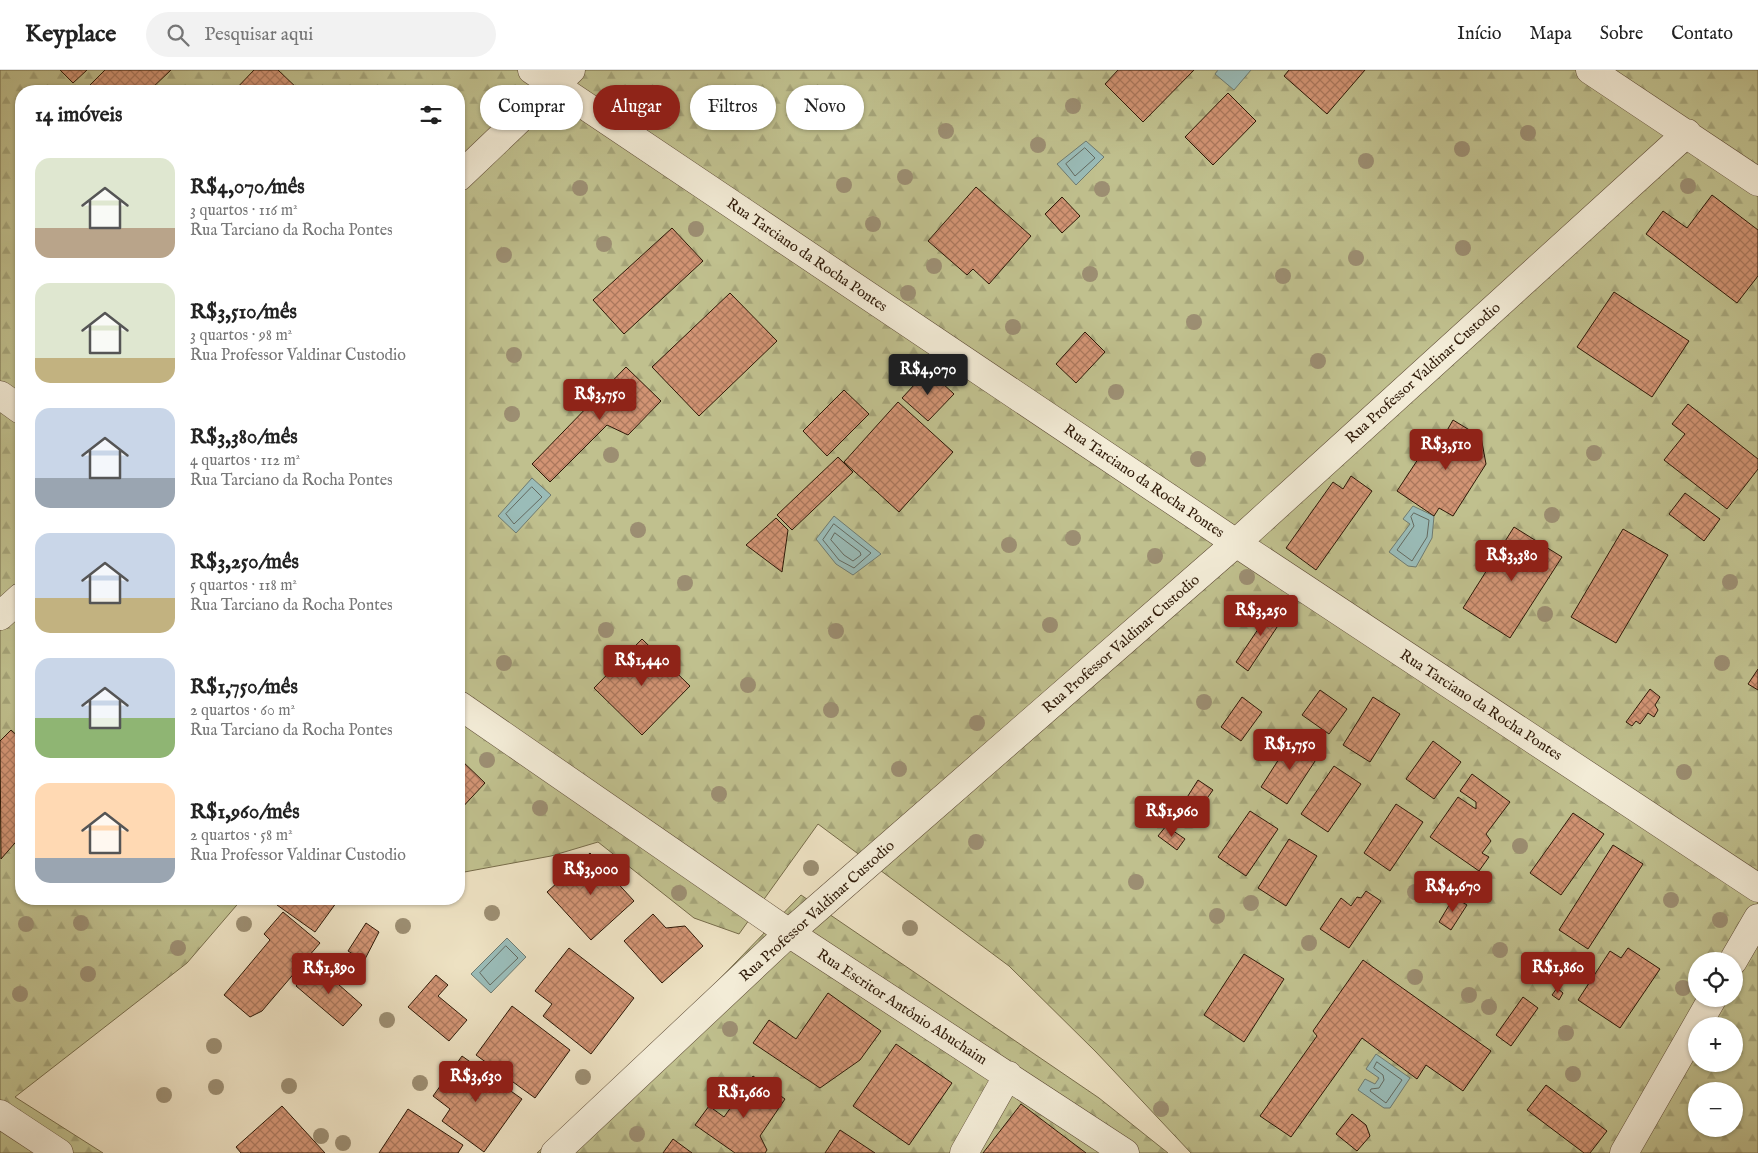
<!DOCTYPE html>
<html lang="pt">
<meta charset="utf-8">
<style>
body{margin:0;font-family:"IM FELL English",serif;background:#f2f2f2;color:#222;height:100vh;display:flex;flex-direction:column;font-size:19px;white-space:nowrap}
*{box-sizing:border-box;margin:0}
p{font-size:16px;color:#767676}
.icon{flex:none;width:28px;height:28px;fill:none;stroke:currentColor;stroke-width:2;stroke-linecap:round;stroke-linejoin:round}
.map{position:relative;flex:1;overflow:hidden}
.drawer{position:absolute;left:15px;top:15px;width:450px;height:820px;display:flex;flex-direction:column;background:#fff;border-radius:20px;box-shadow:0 1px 4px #0004}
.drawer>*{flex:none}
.banner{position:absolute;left:480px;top:15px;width:475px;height:45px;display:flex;gap:10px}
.controls{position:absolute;left:1688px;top:882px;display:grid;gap:10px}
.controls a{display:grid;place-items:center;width:55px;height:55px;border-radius:50%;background:#fff;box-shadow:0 1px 4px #0004;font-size:25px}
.price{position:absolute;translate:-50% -42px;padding:0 11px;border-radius:5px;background:#8f2418;color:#fff;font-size:16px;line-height:32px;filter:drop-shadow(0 1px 2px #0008)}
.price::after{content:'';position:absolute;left:50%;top:30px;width:15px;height:11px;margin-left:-8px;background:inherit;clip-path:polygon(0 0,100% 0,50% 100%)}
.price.current{background:#222;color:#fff}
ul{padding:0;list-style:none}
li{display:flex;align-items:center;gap:15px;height:125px;padding:0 20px}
li span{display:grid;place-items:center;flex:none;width:140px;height:100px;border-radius:15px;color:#555}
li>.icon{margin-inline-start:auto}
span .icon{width:60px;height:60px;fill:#fffc;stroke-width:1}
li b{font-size:21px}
h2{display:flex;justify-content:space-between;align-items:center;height:60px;padding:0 20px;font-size:21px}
.pill{padding:0 18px;border-radius:22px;background:#fff;box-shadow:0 1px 4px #0004;font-size:18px;line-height:45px}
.pill.current{background:#8f2418;color:#fff}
header{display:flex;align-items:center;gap:30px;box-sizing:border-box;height:70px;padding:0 25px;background:#fff;border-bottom:1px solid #e0e0e0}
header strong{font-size:24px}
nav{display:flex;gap:28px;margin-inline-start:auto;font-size:18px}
.search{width:350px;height:45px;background:#f2f2f2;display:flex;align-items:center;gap:12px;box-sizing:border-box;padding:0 18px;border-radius:28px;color:#767676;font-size:19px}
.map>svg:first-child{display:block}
.forest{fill:url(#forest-firs);stroke:#776c4a;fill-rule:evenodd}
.water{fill:#9abcb8;stroke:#6f7b71}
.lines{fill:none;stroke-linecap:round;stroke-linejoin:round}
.shore{stroke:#646a60;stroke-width:1}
.building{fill:url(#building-cross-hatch);stroke:#2e1907}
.minor-casing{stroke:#5e4b36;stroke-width:29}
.minor{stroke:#f3ecd7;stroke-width:28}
.tree{fill:#9c8e72}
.labels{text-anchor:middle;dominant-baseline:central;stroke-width:4;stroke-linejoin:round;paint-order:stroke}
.street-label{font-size:15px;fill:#2e1907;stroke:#f3ecd7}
</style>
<header>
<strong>Keyplace</strong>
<div class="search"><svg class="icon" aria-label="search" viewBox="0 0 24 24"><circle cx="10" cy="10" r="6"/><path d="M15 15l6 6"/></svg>Pesquisar aqui</div>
<nav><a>Início</a><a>Mapa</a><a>Sobre</a><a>Contato</a></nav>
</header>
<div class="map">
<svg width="1758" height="1083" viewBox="0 0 1758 1083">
<defs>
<pattern id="forest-firs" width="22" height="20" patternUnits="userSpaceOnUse" patternTransform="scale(1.25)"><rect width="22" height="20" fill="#c0c08e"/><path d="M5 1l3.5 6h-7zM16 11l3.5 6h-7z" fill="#a5a479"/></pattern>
<pattern id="building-cross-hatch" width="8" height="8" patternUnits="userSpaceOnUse" patternTransform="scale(1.25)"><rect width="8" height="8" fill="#d29474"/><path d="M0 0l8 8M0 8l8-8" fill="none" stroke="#ab785d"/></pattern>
</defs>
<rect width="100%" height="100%" fill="#ede1c2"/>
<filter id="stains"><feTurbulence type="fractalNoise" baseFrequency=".004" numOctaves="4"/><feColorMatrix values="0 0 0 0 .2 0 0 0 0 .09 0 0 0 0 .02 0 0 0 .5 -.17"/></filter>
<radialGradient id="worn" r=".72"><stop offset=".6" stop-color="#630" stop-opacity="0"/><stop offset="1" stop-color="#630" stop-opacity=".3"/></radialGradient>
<path class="forest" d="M0,0H1758V1083H1191L1096,982L1009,896L818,754L739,864L694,848L598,772L551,786L459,803V21H21V829H242L187,893L15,1027L103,1083H0ZM1696,891H1734V929H1696ZM1696,956H1734V994H1696ZM1696,1021H1734V1059H1696Z
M801,825L1099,1028L1168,1083H537L707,922Z"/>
<path class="water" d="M1218,0H1251L1234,20L1215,4Z
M1086,71L1104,87L1076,115L1057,94Z
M532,408L551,425L516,463L498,446Z
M1413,436L1434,446L1432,468L1416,497L1408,496L1389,482L1410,454L1403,449Z
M834,446L881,484L853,505L836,494L816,469Z
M507,868L526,887L491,923L471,904Z
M1376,984L1410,1008L1390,1038H1384L1358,1020L1365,1009L1375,1014L1379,1008L1366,999Z"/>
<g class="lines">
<path class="shore" d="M1085,78L1095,88L1075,106L1066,94Z
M532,417L542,427L514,454L506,444Z
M1414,443L1429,450L1427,467L1412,491L1397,480L1414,456L1411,447Z
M834,454L871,483L854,498L839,490L823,470Z
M835,463L860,482L861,485L853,491L844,485L831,470Z
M506,876L518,888L490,915L480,903Z
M1377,992L1402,1010L1386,1033L1370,1021L1371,1019L1379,1018L1384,1010L1383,1005L1374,998Z"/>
</g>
<path class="building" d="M60,0H87L73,13Z
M105,0H171L149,21H95L89,16Z
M254,0H278L300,21H234Z
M1118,0H1194L1143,52L1105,14Z
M1289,0H1365L1327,44L1284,6Z
M1228,23L1256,51L1213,95L1185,67Z
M976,117L1031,166L989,214L973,199L967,205L928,171Z
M1712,125L1758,160V206L1737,233L1646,164L1663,141L1687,158Z
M1062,127L1080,146L1062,163L1045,144Z
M672,158L703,191L624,264L593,230Z
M1614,222L1689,271L1652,327L1577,277Z
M730,223L777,271L699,346L652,297Z
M1085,262L1105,282L1076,313L1056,294Z
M626,297L661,331L628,365L607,355L550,412L532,394Z
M928,300L954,324L928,351L902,328Z
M844,320L869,344L827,386L803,361Z
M898,332L953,382L899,442L844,392Z
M1688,334L1758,389V399L1727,439L1664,390L1685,364L1672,354Z
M1453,350L1481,367L1486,394L1453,446L1439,438L1434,446L1397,421L1434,365L1445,364Z
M838,387L853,402L792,460L777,445Z
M1351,406L1372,421L1316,500L1286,478L1333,412L1343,419Z
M1685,423L1720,449L1704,471L1669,444Z
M776,448L788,460L782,502L746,475Z
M1514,457L1562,487L1510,568L1463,538Z
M1623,459L1668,485L1616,573L1571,547Z
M1275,534L1287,542L1248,601L1236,592Z
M642,569L690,616L642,665L594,618Z
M1758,599V620L1748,614Z
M1650,619L1660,627L1655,635L1658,640L1654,647L1648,643L1640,654L1636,651L1632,656L1626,652Z
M1320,620L1347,639L1329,664L1302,645Z
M1242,627L1262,642L1241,671L1221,657Z
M1373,627L1400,644L1370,692L1343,675Z
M11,660L21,669V766L1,789L0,671Z
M1293,667L1319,685L1287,734L1261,717Z
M1433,671L1461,692L1434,729L1406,709Z
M459,688L485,713L459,741Z
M1334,696L1361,714L1328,762L1301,744Z
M1472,704L1510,732L1486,764L1491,771L1482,783L1489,787L1479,801L1430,767L1458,727L1476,739V732L1460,721Z
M1198,710L1213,720L1200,738L1186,729Z
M1396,734L1423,752L1390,801L1364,783Z
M1250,741L1278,759L1246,806L1218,787Z
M1573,743L1604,764L1561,825L1530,803Z
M1166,756L1185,769L1177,780L1158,766Z
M1289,769L1317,786L1286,836L1258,818Z
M1613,775L1643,794L1588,879L1559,860Z
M590,783L634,831L591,870L547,822Z
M1366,821L1381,831L1349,878L1320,859L1341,828L1351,836L1357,827L1361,828Z
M1454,827L1467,835L1451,860L1439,852Z
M281,829H339L315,862L277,835Z
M283,842L320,873L262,941L250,947L224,925L270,870L264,864Z
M653,844L666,858L685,856L703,876L662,913L624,871Z
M366,853L379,862L364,891L348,881Z
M569,878L634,928L591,984L543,946L552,934L535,921Z
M1628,878L1660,899L1620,958L1578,930L1610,881L1621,888Z
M1244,884L1284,909L1244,972L1204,945Z
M1363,890L1491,981L1463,1021L1426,995L1417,1009L1362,968L1291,1067L1260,1046L1317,966L1313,961Z
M315,894L362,935L343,956L296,916Z
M436,905L448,915L438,926L467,950L449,971L408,937Z
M1557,918L1563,923L1559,930L1552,925Z
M828,923L881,961L860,990L820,1018L753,973L769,950L796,969Z
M1523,927L1538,938L1511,976L1496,965Z
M512,936L570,980L535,1028L476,985Z
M896,974L952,1013L909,1075L853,1036Z
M462,986L522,1029L484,1082L442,1051L450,1039L433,1026Z
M753,1006L785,1029L760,1066L767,1080L765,1083H735L695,1055L709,1036L724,1047Z
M1546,1015L1607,1061L1590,1083H1584L1527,1040Z
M1021,1034L1086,1083H983Z
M282,1036L325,1083H241L236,1077Z
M408,1039L463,1075L458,1083H379Z
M1352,1044L1366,1055L1370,1066L1357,1081L1336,1064Z
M840,1060L875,1083H825Z
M673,1069L692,1083H663Z"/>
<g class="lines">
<defs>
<path id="minor" d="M532,0L1236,473L1758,818
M1590,0L1758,112
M459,107L571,0
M0,325L21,340
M0,546L21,527
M459,635L789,863L1125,1083
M1733,891L1758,848
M0,1044L59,1083
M555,1083L789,863L1236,473L1687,63
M964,1083L1008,1005
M1624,1083L1712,929"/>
</defs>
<use href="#minor" class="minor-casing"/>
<use href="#minor" class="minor"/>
</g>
<g class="tree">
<circle cx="1073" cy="36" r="8"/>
<circle cx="946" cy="61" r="8"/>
<circle cx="1528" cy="63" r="8"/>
<circle cx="1038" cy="75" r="8"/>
<circle cx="1462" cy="79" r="8"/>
<circle cx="1366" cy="91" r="8"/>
<circle cx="905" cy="107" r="8"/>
<circle cx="844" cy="115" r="8"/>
<circle cx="1688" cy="116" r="8"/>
<circle cx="580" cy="118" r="8"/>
<circle cx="1102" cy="119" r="8"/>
<circle cx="873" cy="154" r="8"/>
<circle cx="696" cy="159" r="8"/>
<circle cx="604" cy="174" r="8"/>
<circle cx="1463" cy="178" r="8"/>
<circle cx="504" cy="185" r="8"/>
<circle cx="1356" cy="188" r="8"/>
<circle cx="934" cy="196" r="8"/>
<circle cx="1090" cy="204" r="8"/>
<circle cx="1283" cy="206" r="8"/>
<circle cx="908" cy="223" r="8"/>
<circle cx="1194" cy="252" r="8"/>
<circle cx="1013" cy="257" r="8"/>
<circle cx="514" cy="285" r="8"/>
<circle cx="1318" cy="291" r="8"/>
<circle cx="1116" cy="322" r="8"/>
<circle cx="512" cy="344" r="8"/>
<circle cx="1594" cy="383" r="8"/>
<circle cx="611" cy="385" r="8"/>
<circle cx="1198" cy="389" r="8"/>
<circle cx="1552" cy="445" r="8"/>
<circle cx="638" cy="460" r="8"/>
<circle cx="1073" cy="468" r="8"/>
<circle cx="1009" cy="475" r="8"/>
<circle cx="1155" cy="486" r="8"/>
<circle cx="1247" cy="507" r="8"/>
<circle cx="1730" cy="512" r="8"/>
<circle cx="685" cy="513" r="8"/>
<circle cx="1545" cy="544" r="8"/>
<circle cx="1050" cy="555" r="8"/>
<circle cx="606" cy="560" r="8"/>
<circle cx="836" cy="561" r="8"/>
<circle cx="504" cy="593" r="8"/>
<circle cx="1722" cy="593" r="8"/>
<circle cx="748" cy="615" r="8"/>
<circle cx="1204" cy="632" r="8"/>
<circle cx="831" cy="640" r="8"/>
<circle cx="977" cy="653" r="8"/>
<circle cx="487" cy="690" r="8"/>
<circle cx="899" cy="699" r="8"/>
<circle cx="1684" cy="702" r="8"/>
<circle cx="719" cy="724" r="8"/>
<circle cx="540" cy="738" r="8"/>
<circle cx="976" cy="772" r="8"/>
<circle cx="1520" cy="776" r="8"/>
<circle cx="811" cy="798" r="8"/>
<circle cx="1136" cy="812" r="8"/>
<circle cx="1415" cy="822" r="8"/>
<circle cx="679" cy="823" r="8"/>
<circle cx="1671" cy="830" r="8"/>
<circle cx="1251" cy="833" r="8"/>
<circle cx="492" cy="843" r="8"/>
<circle cx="1217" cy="846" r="8"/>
<circle cx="1720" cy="850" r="8"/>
<circle cx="81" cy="853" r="8"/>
<circle cx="26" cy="854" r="8"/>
<circle cx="244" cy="854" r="8"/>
<circle cx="403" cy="856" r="8"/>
<circle cx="910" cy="858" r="8"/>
<circle cx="1309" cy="873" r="8"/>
<circle cx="178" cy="878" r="8"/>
<circle cx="1500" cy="880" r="8"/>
<circle cx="88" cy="904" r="8"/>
<circle cx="1415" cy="907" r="8"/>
<circle cx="1683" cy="918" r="8"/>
<circle cx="20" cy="924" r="8"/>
<circle cx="1469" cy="925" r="8"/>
<circle cx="1489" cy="937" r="8"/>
<circle cx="387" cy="950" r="8"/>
<circle cx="730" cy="959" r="8"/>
<circle cx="1566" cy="963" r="8"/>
<circle cx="214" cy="976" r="8"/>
<circle cx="1573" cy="1004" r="8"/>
<circle cx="583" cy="1007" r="8"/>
<circle cx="420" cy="1013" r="8"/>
<circle cx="289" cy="1016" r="8"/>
<circle cx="216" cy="1017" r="8"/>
<circle cx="164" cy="1025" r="8"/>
<circle cx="1161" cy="1039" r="8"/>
<circle cx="637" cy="1064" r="8"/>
<circle cx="321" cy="1066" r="8"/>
<circle cx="343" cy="1073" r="8"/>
</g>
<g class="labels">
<g class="street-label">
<text transform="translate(807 185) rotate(34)">Rua Tarciano da Rocha Pontes</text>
<text transform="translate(1423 303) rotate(-42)">Rua Professor Valdinar Custodio</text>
<text transform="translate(1144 411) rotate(34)">Rua Tarciano da Rocha Pontes</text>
<text transform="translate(1121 574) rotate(-41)">Rua Professor Valdinar Custodio</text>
<text transform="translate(1481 635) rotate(33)">Rua Tarciano da Rocha Pontes</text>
<text transform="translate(817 841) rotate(-42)">Rua Professor Valdinar Custodio</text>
<text transform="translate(902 937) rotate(33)">Rua Escritor Antônio Abuchaim</text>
</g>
</g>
<rect width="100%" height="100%" filter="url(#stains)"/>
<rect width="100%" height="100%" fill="url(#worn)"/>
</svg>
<div class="controls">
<a><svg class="icon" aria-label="locate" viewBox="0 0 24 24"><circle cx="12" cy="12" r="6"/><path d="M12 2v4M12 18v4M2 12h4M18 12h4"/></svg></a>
<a>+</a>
<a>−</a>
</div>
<b class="price current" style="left:928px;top:326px">R$4,070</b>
<b class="price" style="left:600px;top:351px">R$3,750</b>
<b class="price" style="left:1446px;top:401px">R$3,510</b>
<b class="price" style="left:1512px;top:512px">R$3,380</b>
<b class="price" style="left:1261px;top:567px">R$3,250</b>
<b class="price" style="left:642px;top:617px">R$1,440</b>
<b class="price" style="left:1290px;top:701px">R$1,750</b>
<b class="price" style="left:1172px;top:768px">R$1,960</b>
<b class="price" style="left:591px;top:826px">R$3,000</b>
<b class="price" style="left:1453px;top:843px">R$4,670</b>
<b class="price" style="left:1558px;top:924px">R$1,860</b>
<b class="price" style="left:329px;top:925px">R$1,890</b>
<b class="price" style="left:476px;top:1033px">R$3,630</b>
<b class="price" style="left:744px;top:1049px">R$1,660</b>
<div class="banner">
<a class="pill">Comprar</a>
<a class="pill current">Alugar</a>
<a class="pill">Filtros</a>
<a class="pill">Novo</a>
</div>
<section class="drawer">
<h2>14 imóveis<svg class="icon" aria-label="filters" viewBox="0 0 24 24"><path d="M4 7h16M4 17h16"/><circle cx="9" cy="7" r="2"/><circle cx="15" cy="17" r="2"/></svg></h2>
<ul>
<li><span style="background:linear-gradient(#dfe7d0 70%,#b9a48a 0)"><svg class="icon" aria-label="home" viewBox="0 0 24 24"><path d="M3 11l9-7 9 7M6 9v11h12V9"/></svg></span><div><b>R$4,070/mês</b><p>3 quartos · 116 m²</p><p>Rua Tarciano da Rocha Pontes</p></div></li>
<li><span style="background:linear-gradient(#dfe7d0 75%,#c2b280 0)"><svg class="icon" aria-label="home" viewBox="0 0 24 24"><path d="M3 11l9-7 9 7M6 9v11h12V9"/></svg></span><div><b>R$3,510/mês</b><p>3 quartos · 98 m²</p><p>Rua Professor Valdinar Custodio</p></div></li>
<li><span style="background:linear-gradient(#c9d6e8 70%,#9aa5b1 0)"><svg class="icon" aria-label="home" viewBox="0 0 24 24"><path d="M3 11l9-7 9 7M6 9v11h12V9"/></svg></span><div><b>R$3,380/mês</b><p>4 quartos · 112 m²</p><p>Rua Tarciano da Rocha Pontes</p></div></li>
<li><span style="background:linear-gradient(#c9d6e8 65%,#c2b280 0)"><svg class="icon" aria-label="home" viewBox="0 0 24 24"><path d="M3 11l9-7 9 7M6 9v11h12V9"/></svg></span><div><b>R$3,250/mês</b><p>5 quartos · 118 m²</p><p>Rua Tarciano da Rocha Pontes</p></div></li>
<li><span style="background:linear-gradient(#c9d6e8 60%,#8fb573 0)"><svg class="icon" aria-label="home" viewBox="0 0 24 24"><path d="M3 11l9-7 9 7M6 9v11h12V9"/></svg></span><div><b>R$1,750/mês</b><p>2 quartos · 60 m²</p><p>Rua Tarciano da Rocha Pontes</p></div></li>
<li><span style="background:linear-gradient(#ffd9b3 75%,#9aa5b1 0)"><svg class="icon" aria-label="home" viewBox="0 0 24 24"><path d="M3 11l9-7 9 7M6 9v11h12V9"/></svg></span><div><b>R$1,960/mês</b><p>2 quartos · 58 m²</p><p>Rua Professor Valdinar Custodio</p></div></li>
</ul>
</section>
</div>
